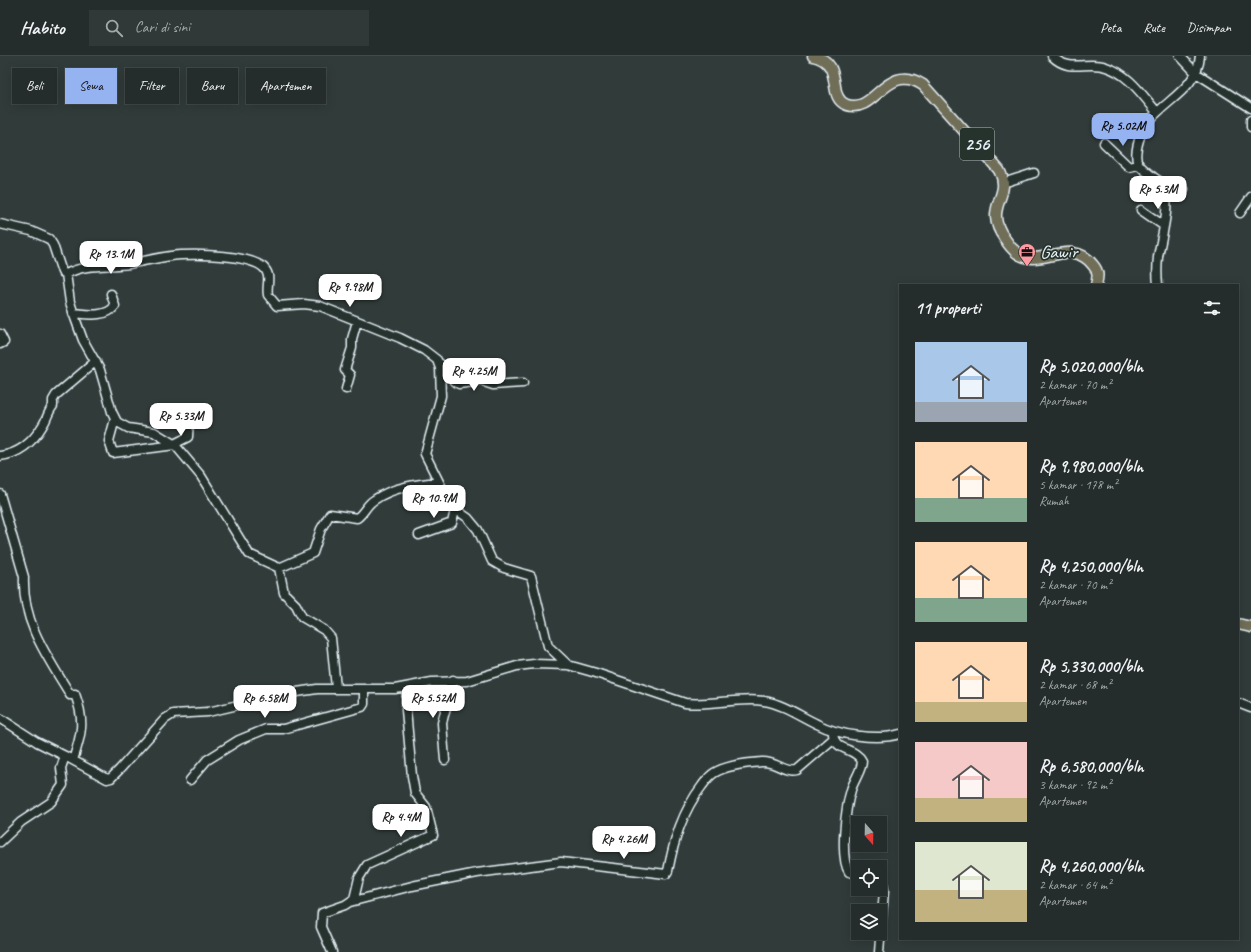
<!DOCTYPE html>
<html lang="id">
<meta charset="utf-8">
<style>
body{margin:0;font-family:Caveat,sans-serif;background:#313938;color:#f1f3f6;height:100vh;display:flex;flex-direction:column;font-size:15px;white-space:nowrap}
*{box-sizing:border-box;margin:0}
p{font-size:13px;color:#a3a8a9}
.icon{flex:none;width:22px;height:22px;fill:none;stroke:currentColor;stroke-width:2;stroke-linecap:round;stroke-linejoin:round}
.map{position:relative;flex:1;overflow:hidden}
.details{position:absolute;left:899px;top:228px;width:340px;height:656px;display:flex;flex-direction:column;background:#252d2c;border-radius:0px;box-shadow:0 2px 10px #0003,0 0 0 1px #424948}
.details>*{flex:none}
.guide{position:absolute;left:12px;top:12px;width:380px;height:36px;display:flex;gap:8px}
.needle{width:26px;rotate:160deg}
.fabs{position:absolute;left:851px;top:760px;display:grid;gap:8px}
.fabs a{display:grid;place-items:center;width:36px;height:36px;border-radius:0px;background:#252d2c;box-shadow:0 2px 10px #0003,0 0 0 1px #424948;font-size:20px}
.price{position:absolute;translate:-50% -34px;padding:0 9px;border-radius:8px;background:#fff;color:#222;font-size:13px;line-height:26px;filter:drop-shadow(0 1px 2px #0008)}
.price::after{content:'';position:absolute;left:50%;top:24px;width:12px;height:9px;margin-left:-6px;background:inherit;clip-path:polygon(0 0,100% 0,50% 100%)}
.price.current{background:#95b2f1;color:#111}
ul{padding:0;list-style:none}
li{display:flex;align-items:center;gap:12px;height:100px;padding:0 16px}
li span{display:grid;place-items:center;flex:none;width:112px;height:80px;border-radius:0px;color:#555}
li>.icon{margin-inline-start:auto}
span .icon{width:48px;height:48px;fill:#fffc;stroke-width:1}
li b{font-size:17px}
h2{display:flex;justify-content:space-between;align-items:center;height:48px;padding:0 16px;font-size:17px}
.chip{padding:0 14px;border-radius:0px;background:#252d2c;box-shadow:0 2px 10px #0003,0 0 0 1px #424948;font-size:14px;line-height:36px}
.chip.current{background:#95b2f1;color:#111}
header{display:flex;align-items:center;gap:24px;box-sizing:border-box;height:56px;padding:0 20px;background:#252d2c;border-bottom:1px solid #424948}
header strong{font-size:19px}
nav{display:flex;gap:22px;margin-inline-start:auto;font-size:14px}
.search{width:280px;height:36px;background:#313938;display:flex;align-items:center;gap:10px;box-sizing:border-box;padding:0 14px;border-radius:0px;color:#a3a8a9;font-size:15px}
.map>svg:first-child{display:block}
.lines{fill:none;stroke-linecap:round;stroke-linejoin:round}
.minor-casing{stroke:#e8f1f8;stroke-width:11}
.major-casing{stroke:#e8f1f8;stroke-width:13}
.minor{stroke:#26332d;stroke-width:8}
.major{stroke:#716e59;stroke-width:10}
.labels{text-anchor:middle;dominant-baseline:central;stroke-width:3.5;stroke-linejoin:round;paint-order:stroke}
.shield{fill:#26332d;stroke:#aeb8bb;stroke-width:1}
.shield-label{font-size:18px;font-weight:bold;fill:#e8f1f8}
.poi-label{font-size:19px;fill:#e8f1f8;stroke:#26332d;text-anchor:start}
</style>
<header>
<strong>Habito</strong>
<div class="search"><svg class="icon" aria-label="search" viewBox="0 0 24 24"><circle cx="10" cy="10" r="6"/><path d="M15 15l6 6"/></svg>Cari di sini</div>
<nav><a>Peta</a><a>Rute</a><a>Disimpan</a></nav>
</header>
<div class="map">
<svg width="1251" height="896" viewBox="0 0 1251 896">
<rect width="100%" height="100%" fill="#313c3a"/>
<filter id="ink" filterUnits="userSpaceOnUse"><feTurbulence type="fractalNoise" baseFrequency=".025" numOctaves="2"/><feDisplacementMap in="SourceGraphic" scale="8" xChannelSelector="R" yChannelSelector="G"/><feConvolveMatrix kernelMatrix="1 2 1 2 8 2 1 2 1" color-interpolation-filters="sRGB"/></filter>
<g filter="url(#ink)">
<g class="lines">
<defs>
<path id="minor" d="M1052,0C1070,18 1087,4 1106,11C1129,18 1142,39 1157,56
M1180,0L1196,17L1251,52
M1251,64V71
M1104,87L1129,111L1138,109
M1003,127L1034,117
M1164,132L1184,133
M1141,154L1164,170
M1240,157L1251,141
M0,168L31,175L49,183L53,189L62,216L66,218L70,246L75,262L83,284L100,314L112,356L117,366L128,372L154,376L175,389L201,420L249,498L279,512L284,537L296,549L302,561L324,574L331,582L336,632
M66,218C87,207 107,211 129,208C146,205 163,200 181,199C199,198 251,199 264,212C272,220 266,229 268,239L277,250L304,248L320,250L400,282L424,294L437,304L440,312L441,340L425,398L439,426
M1158,229C1157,220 1157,211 1158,201C1161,182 1171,151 1164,132C1163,128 1160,125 1156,123C1138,109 1132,108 1139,84C1149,48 1197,40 1200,0
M73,257C86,258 106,262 115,250L111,238
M0,278L4,286L0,288
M439,307C450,313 450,324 459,328L481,325L493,329L523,327
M346,333L350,319L345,314L352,292V283L357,265
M115,363L109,385L113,397L175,389
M174,388L188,381L189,361
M0,400C19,398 33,386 43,369C47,363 48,356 53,350V344L56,339L96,305
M0,438L24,521C22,565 46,599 68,635L70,639L75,638C85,665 82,677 73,704
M419,479L452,467L455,454
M279,512L313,497L321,473L330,458L357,462C364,457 367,448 374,444C392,431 418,428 439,426L452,451L468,462L478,474L492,505L504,512L531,520L548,590L568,609
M1238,647L1251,652
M0,662L37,686L65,700L107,723L111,722L120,713L165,663L173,658L208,656L290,637L317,633H395L432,626L467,625L517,610L534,608L568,609L596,617L685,647C712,650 738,641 764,645C783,648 800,660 817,668C838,679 877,685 900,678
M833,678C835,696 855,691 862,705C862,714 854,724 851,734C846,750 839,801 849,816L858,818
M445,704L442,667L453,624
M190,724L207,704L239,684L266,673H283L362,651L364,648V634
M0,786L21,766L51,746L63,729L61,712L65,700
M350,846L412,830L477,817L561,806L666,818L668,815C674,784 682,756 702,730C705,726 709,720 714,717C727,709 747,707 762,706C776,705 784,717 797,714L833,683
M332,896L321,871L322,857L345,849L354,843L359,822L367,809L433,779L426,751L415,737L412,720L406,654L407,631
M879,896L884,835L883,826L880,822"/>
<path id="major" d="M813,0C846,7 825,41 847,49C876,58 886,5 923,29L999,114C1014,141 981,150 1005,183C1008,188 1012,193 1017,197C1040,214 1071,180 1093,209C1099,216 1098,221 1096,229
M1238,568L1251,571"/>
</defs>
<use href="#minor" class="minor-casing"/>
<use href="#major" class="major-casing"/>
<use href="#minor" class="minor"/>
<use href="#major" class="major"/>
</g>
</g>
<defs>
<symbol id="office-pin" viewBox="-11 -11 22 30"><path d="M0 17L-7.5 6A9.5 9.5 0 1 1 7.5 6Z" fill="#ff9aa2" stroke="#26332d"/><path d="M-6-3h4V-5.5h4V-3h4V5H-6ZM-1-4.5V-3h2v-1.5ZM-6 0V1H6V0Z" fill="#111"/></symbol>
</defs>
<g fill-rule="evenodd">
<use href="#office-pin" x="1017" y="186" width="20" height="27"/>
</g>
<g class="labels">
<rect class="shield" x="960" y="72" width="34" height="32" rx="3"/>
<g class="shield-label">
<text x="977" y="88">256</text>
</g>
<g class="poi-label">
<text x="1040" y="196">Gawir</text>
</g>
</g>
</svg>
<div class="fabs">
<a><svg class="needle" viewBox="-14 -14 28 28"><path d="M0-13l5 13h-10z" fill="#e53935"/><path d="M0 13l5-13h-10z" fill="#a3a8a9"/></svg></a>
<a><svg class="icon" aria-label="locate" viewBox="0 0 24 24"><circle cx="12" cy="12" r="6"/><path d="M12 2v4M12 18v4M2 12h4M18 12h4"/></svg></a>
<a><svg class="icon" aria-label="layers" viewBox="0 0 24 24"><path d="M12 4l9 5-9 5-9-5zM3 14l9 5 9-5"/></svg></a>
</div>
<b class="price current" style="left:1123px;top:91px">Rp 5.02M</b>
<b class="price" style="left:1158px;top:154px">Rp 5.3M</b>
<b class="price" style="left:111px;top:219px">Rp 13.1M</b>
<b class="price" style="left:350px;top:252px">Rp 9.98M</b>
<b class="price" style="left:474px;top:336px">Rp 4.25M</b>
<b class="price" style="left:181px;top:381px">Rp 5.33M</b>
<b class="price" style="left:434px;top:463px">Rp 10.9M</b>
<b class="price" style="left:265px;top:663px">Rp 6.58M</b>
<b class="price" style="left:433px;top:663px">Rp 5.52M</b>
<b class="price" style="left:401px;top:782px">Rp 4.4M</b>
<b class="price" style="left:624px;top:804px">Rp 4.26M</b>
<div class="guide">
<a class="chip">Beli</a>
<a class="chip current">Sewa</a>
<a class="chip">Filter</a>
<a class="chip">Baru</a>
<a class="chip">Apartemen</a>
</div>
<section class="details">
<h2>11 properti<svg class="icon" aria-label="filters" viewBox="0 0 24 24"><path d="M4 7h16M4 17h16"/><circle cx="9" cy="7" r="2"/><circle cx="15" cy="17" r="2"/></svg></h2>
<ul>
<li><span style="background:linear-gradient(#a9c7e8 75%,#9aa5b1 0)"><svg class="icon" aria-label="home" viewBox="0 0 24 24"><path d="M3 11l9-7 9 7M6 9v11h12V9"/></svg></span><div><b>Rp 5,020,000/bln</b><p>2 kamar · 70 m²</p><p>Apartemen</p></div></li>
<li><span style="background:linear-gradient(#ffd9b3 70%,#7fa58c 0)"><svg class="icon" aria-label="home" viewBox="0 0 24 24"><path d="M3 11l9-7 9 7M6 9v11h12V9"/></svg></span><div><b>Rp 9,980,000/bln</b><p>5 kamar · 178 m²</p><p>Rumah</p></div></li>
<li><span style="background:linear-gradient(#ffd9b3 70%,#7fa58c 0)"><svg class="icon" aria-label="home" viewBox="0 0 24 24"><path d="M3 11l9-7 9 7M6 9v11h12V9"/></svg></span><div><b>Rp 4,250,000/bln</b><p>2 kamar · 70 m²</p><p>Apartemen</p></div></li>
<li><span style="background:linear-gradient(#ffd9b3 75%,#c2b280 0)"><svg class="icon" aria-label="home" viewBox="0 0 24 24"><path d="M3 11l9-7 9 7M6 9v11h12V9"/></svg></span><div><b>Rp 5,330,000/bln</b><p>2 kamar · 68 m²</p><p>Apartemen</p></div></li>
<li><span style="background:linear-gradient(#f6c9c9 70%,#c2b280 0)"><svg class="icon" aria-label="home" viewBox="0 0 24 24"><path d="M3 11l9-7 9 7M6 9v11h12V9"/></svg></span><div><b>Rp 6,580,000/bln</b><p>3 kamar · 92 m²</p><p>Apartemen</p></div></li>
<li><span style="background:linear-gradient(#dfe7d0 60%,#c2b280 0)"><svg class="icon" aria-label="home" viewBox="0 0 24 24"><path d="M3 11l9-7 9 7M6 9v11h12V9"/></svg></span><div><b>Rp 4,260,000/bln</b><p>2 kamar · 64 m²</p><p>Apartemen</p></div></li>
</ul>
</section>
</div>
